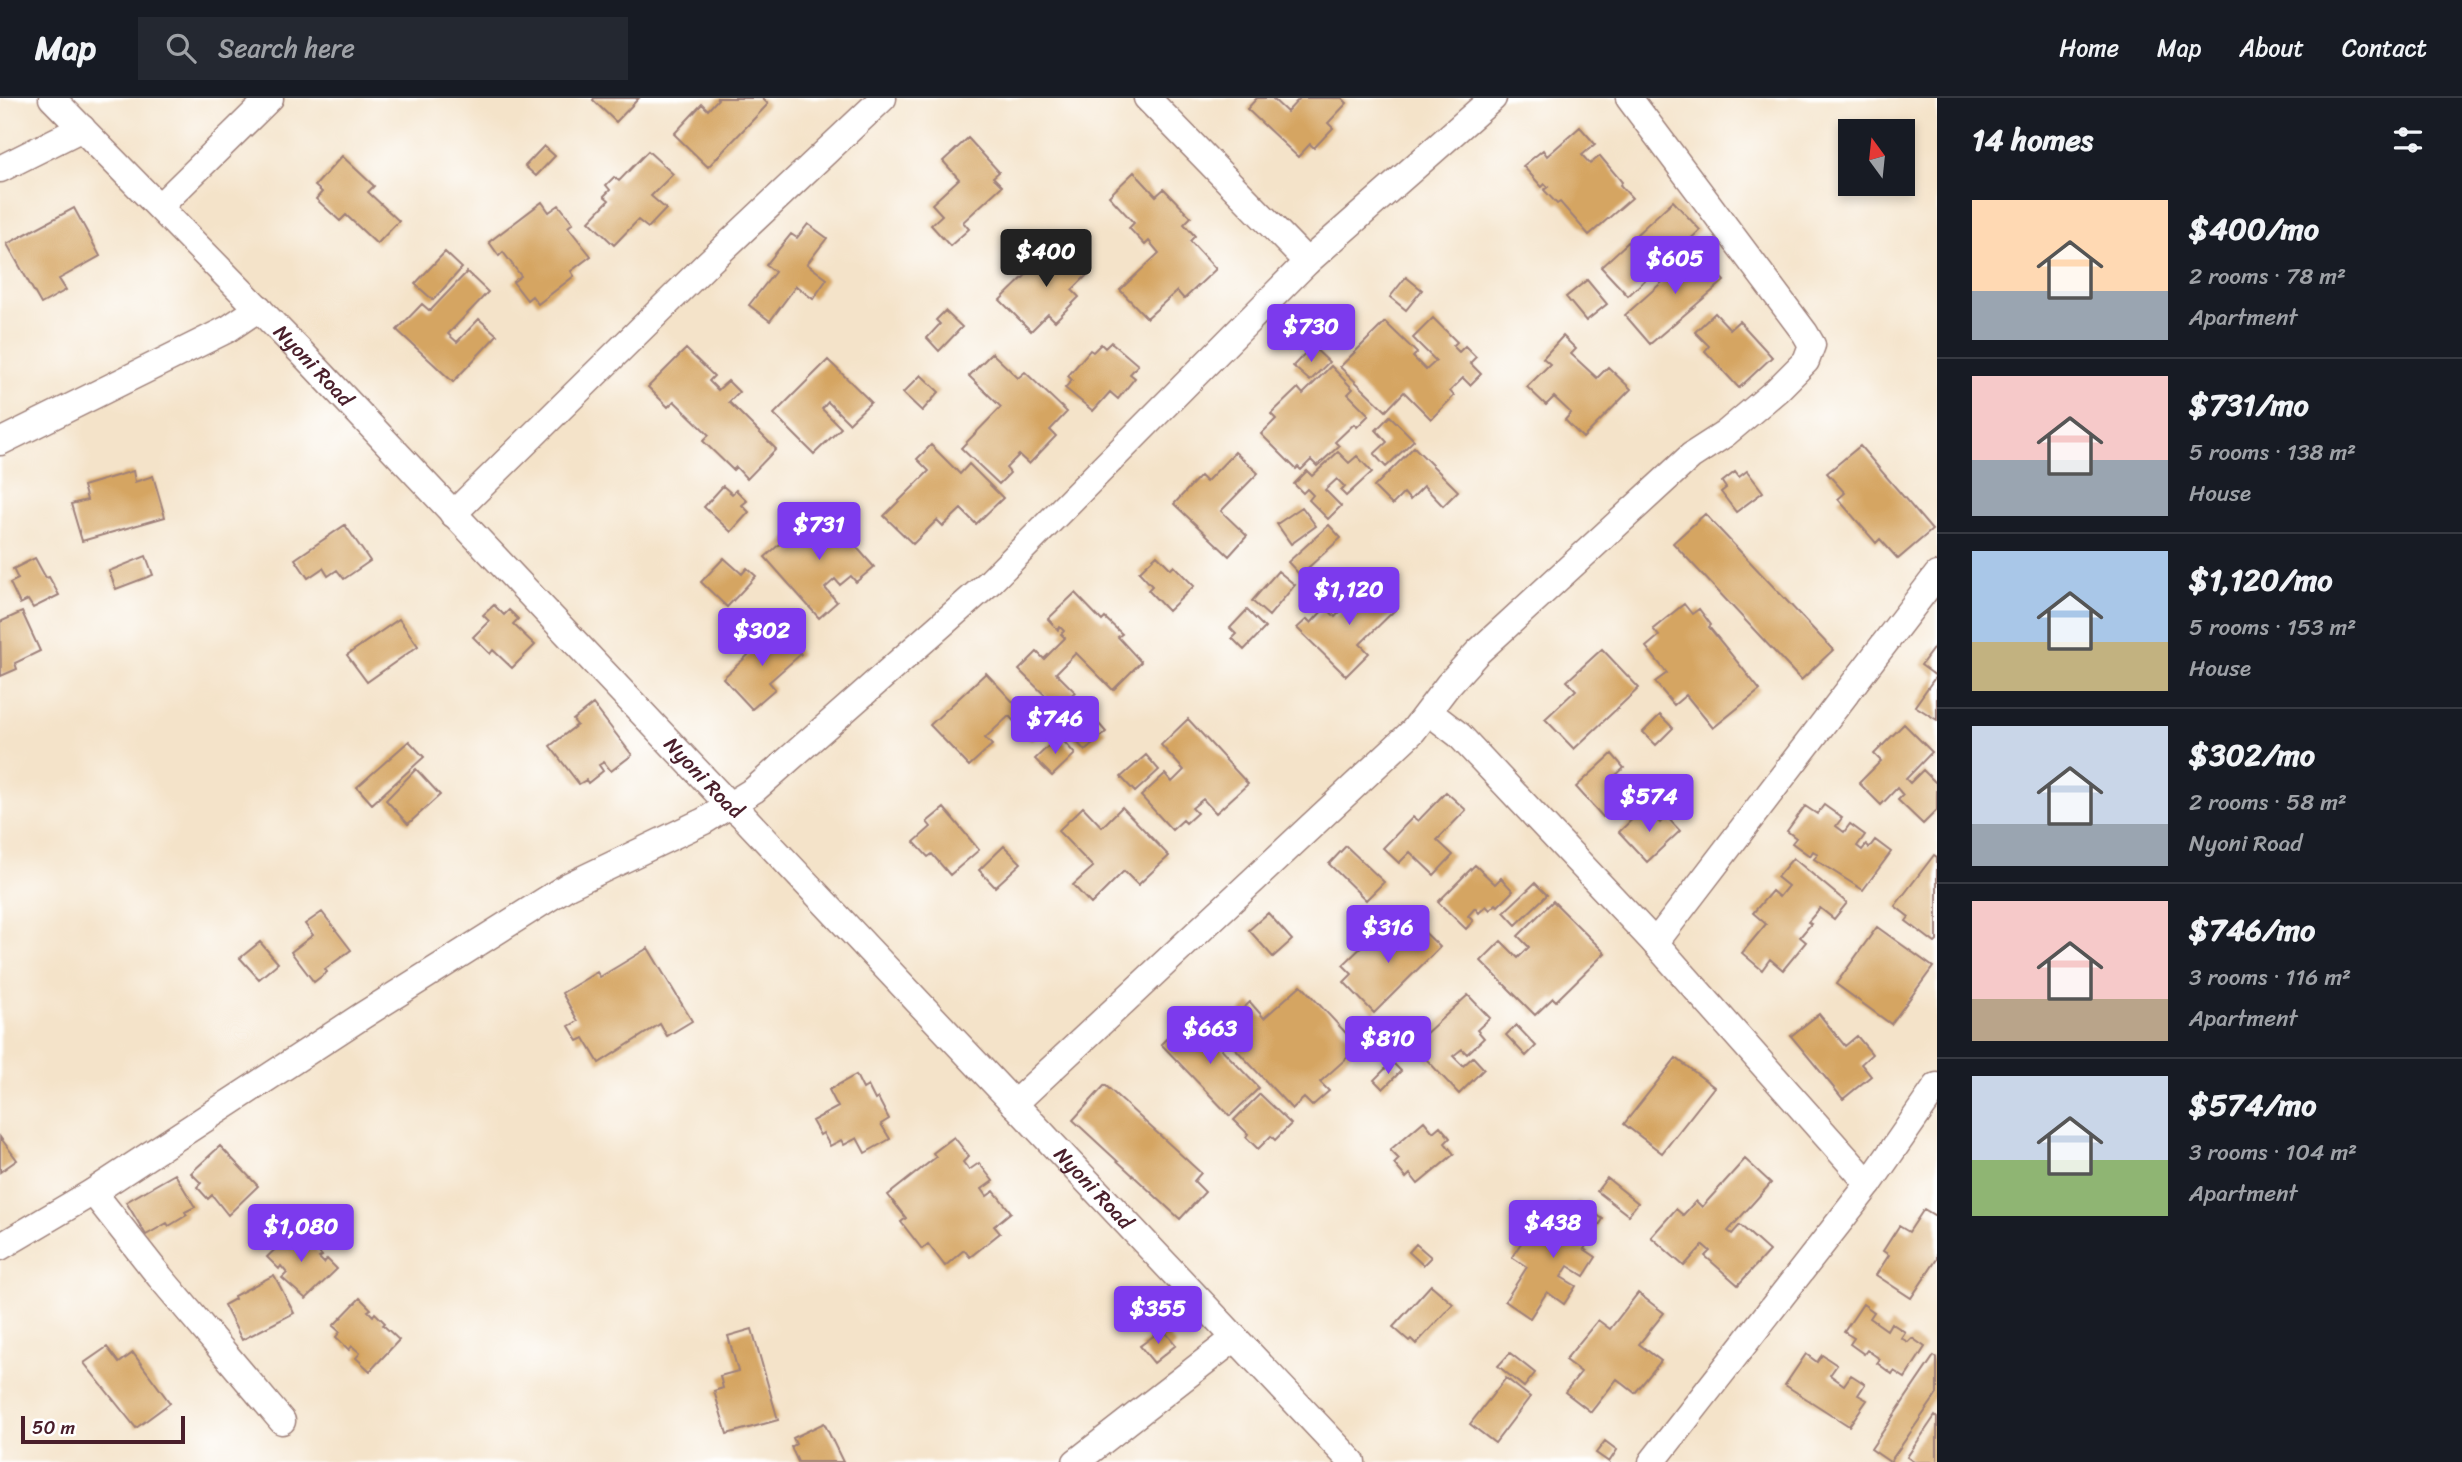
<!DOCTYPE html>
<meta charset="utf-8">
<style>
body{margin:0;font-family:Sriracha,sans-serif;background:#242831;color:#f1f3f6;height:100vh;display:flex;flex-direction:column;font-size:26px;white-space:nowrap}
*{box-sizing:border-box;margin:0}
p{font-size:23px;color:#9ea1a6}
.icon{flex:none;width:38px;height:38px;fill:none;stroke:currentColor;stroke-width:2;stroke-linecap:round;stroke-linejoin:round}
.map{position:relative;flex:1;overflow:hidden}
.panel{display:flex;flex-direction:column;background:#171b24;width:525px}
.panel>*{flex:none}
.needle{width:46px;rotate:345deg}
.buttons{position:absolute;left:1838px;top:21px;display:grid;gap:14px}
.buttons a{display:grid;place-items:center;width:77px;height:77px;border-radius:0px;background:#171b24;box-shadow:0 4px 10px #0003;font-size:35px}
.scale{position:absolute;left:21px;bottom:18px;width:164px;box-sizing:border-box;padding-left:7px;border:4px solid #4a1f2b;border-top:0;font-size:19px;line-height:24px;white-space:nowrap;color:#4a1f2b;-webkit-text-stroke:5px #fff;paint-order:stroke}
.price{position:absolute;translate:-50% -60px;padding:0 16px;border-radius:7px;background:#7c3aed;color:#fff;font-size:23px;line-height:46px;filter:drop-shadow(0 2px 4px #0008)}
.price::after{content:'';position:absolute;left:50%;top:42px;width:21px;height:16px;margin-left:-10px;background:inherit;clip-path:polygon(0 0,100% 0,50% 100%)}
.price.active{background:#222;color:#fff}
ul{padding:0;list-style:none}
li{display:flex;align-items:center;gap:21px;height:175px;padding:0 35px}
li+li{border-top:2px solid #363941}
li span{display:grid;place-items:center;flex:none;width:196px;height:140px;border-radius:0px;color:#555}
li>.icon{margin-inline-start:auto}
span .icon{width:84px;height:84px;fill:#fffc;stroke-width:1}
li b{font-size:30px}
h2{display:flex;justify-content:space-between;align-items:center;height:84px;padding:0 35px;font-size:30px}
header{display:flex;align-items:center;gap:42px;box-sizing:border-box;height:98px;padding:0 35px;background:#171b24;border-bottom:2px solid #363941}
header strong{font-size:33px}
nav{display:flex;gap:38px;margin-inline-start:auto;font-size:24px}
.search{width:490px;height:63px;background:#242831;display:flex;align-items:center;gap:18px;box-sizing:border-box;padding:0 24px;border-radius:0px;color:#9ea1a6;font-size:26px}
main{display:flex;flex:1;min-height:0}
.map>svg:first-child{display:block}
.building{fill:#d5a562}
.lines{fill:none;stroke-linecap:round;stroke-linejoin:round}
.minor-casing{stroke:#9f817a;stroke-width:29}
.minor{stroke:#fff;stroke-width:26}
.labels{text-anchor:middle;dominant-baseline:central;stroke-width:5;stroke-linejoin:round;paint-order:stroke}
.street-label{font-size:21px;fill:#4a1f2b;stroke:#fff}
</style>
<header>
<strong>Map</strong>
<div class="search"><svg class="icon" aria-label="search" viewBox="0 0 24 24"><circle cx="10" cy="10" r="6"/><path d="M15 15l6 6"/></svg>Search here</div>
<nav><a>Home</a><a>Map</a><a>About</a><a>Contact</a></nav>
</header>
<main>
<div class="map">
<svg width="1937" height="1364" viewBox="0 0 1937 1364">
<rect width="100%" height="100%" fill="#fff"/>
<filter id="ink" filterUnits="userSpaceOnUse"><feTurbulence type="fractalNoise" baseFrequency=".0143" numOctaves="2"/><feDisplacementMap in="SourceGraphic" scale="14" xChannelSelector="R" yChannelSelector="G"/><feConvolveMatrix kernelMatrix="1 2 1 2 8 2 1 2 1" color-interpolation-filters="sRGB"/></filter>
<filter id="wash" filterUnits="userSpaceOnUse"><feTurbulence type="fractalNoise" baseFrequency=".00686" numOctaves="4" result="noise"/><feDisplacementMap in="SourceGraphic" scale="28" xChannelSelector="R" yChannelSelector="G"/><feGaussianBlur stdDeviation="1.57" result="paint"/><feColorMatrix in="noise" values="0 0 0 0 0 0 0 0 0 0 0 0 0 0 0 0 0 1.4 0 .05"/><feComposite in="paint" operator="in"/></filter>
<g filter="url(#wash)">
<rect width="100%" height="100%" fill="#f4e3c9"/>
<g id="blocks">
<path class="building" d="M594,0H639L616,24L593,2Z
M716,0H762L768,6L708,69L674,36L702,6L708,12L718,1Z
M1257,0H1272L1287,14L1300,0H1342L1347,5L1328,25L1333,30L1314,50L1310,46L1298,59L1247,11Z
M1580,29L1595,46L1582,57L1590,66L1600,58L1622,84L1620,87L1632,100L1589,137L1560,104L1557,106L1544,92L1548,89L1545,86L1542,89L1523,68L1543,52L1547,58Z
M968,40L999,74L993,79L1002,88L963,124L969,131L950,148L931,127L942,117L932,106L959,81L943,63Z
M544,48L555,58L536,78L525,68Z
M648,53L673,76L651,98L666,111L648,130L638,122L614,147L589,123L609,102L604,98L610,92L606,87L614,79L619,83Z
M342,58L374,88L368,94L399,123L377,146L346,117L340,123L316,101L322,94L315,88Z
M1134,74L1156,98L1164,91L1191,119L1184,126L1195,138L1190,143L1216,171L1184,201L1177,193L1147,220L1120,192L1159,155L1149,143L1145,147L1129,130L1134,125L1109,98Z
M1673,103L1700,132L1680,151L1676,146L1641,177L1645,182L1628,198L1601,169Z
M542,104L549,114L559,107L573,125L568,129L591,158L571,173L574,178L538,206L532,198L527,202L513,184L521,178L503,154L499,158L489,144Z
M74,110L100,158L59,181L66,192L41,206L7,146Z
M808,126L827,140L807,166L827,181L813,201L796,188L770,223L749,207L775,174L766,167L791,136L797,140Z
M1058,146L1088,176L1072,192L1079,199L1055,223L1048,216L1031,233L1000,202Z
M1693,150L1724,183L1650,246L1625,217L1676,172L1672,168Z
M445,154L462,170L433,202L415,186Z
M467,174L488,194L448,236L457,244L479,221L497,237L453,284L397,232L422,206L430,213Z
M1406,179L1422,192L1406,212L1390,199Z
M1587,182L1607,206L1586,223L1566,199Z
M945,213L962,229L939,253L927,240L940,226L936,222Z
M1715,215L1730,231L1739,223L1772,259L1739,290L1705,253L1709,248L1695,234Z
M1433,220L1457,244L1453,248L1459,254L1465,248L1476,259L1470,265L1481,276L1470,287L1463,280L1450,293L1454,298L1431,321L1404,294L1386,313L1340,269L1385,224L1417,255L1413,259L1426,272L1436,263L1413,240Z
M1563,238L1576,251L1571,256L1597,280L1608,269L1631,291L1583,340L1565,322L1571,315L1554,299L1546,307L1527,289L1550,266L1543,260Z
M1111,244L1138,267L1130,276L1135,280L1118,301L1110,294L1093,313L1065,290L1072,282L1068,278L1090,252L1093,254L1101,246L1105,250Z
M1312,248L1329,264L1310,283L1293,268Z
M686,251L714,278L709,283L718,292L728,283L739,294L729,304L776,351L747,381L736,369L733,372L703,343L709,337L674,303L668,309L648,289Z
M992,255L1018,280L1025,274L1067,314L1050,332L1056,338L1029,366L1019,357L1006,370L1010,375L999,386L961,350L1001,309L969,278Z
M828,262L871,304L849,325L828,304L822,311L841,330L814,356L774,316Z
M1331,268L1353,291L1348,296L1369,317L1357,329L1354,326L1335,344L1339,348L1317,368L1311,362L1301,372L1298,369L1296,371L1261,336L1276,321L1271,316L1298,290L1303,296Z
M921,277L939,294L922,313L903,295Z
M1390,318L1414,342L1386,369L1374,356L1387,344L1376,332Z
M931,347L960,376L969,366L1003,400L976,426L961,411L943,428L937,422L913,446L884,418L929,373L917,361Z
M1860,348L1932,432L1898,461L1880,441L1876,445L1838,401L1845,395L1827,375Z
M1414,349L1458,393L1443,408L1424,388L1410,402L1404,395L1392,407L1374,389Z
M1235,354L1258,375L1221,413L1247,438L1229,458L1174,406L1200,378L1206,384Z
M1338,354L1349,365L1357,358L1372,374L1346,398L1341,393L1345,389L1337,381L1325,392L1341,408L1328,421L1309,402L1313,397L1307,391L1303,395L1294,386L1307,373L1312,378Z
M133,373L135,384L153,378L165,419L82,443L71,406L87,402L83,388Z
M1747,373L1763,394L1736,414L1721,394L1726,390L1722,384L1735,374L1739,379Z
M723,388L732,396L736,392L747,403L742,407L749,414L731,434L704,409Z
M1302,409L1316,428L1291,446L1277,426Z
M823,411L874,469L856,484L851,478L840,487L835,481L825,490L837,504L819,520L765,459L792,435L798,441L807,433L803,428Z
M1705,416L1833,552L1801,582L1673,445Z
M345,427L370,463L344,481L337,472L328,478L323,470L308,480L295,461Z
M1329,427L1341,440L1300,477L1288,464Z
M1157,457L1171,471L1174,468L1194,488L1168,513L1148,492L1152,488L1139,474Z
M146,458L153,477L116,491L109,473Z
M35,460L46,480L49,479L59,497L33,510L28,502L20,506L10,485L18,481L13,471Z
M724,460L742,476L747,470L756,478L727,509L701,484Z
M1278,473L1295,487L1269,518L1252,503Z
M1371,482L1398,509L1360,546L1369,555L1346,578L1297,530L1307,521L1311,525L1326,509L1335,519Z
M1075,495L1102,523L1105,520L1122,536L1118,539L1141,564L1113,592L1076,555L1056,575L1075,594L1058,610L1019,572L1037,554L1044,561L1065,540L1061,536L1064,533L1060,529L1058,532L1048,521Z
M1684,506L1692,516L1699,511L1711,527L1709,529L1760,592L1713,630L1686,597L1674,607L1655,584L1667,575L1646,549L1659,538L1653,531Z
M494,507L504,517L509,512L518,521L513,526L535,547L512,570L493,552L490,556L473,539L489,523L483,517Z
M1247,512L1265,530L1244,552L1232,540L1236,536L1230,530Z
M22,514L40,553L15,565L17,571L1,578L0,524Z
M399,521L418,548L367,584L347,557Z
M778,530L801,556L769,584L775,591L752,611L723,580Z
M1935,548L1937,550V622L1915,608L1936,578L1921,567Z
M1602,551L1639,590L1574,651L1545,621L1576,592L1567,583Z
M986,575L1015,606L1022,600L1049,628L1032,643L1009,618L985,640L992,647L969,668L930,627Z
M593,606L632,657L611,673L604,664L599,667L603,673L588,685L586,682L579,686L550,648L577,627L573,622Z
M1660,617L1673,630L1656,647L1643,634Z
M1092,618L1106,634L1085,653L1071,637Z
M1188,621L1248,686L1216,715L1203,701L1192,710L1197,715L1186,725L1183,722L1172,732L1141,698L1165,676L1172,684L1184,672L1161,647Z
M1904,626L1932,654L1906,681L1910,685L1923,672L1937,686V712L1923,726L1898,702L1903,697L1897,690L1881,707L1859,685L1881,663L1874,656Z
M1059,638L1075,656L1052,678L1035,661Z
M409,643L424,659L372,706L357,689Z
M1612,656L1624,670L1616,677L1628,690L1617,701L1619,704L1603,719L1576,689Z
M1146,657L1159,672L1135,694L1121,679Z
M416,671L440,697L408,726L386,702Z
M1446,694L1466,712L1437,742L1453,757L1434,777L1410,754L1399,765L1383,750L1413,719L1418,723Z
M1824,707L1842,720L1836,728L1844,734L1850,726L1865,737L1857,748L1862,752L1866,747L1869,750L1875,742L1891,754L1863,792L1814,761L1818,756L1813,753L1810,758L1792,745L1796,740L1787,733L1805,708L1817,716Z
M1083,709L1102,729L1122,709L1169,758L1138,787L1124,773L1091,806L1073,787L1093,769L1058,733Z
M1645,709L1660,725L1666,718L1680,733L1647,764L1619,734Z
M944,710L979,752L950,777L932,756L928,759L914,744L931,729L927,724Z
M1004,748L1021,765L995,789L979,772Z
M1346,748L1384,784L1366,802L1329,766Z
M1934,757L1937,759V843L1935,845L1906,823L1909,819L1895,808Z
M1793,760L1847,805L1834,821L1820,810L1808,824L1811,826L1800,839L1806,844L1783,872L1770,861L1762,872L1742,855L1766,826L1753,815L1772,793L1779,799L1788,788L1777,779Z
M1475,767L1495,786L1501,780L1513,793L1498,808L1496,806L1490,812L1486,808L1479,815L1475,810L1468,818L1473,823L1466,831L1438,804Z
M1535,785L1547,797L1516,827L1504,814Z
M1553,803L1605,855L1556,903L1553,900L1535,917L1481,863L1501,843L1518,860L1529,849L1518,838Z
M322,814L351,852L325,871L327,874L314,884L291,854L313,837L305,826Z
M1268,815L1292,842L1273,859L1249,832Z
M1412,822L1440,849L1374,915L1344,884L1352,876L1343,867L1375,836L1387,847Z
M1877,829L1933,869L1891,926L1836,886Z
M260,844L278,865L259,881L240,860Z
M648,850L692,923L667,938L660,926L599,965L584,940L578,943L569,928L578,923L562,895L597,874L600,879Z
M1301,887L1359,949L1320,984L1329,993L1312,1008L1304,1000L1292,1011L1219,933L1250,904L1264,920Z
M1468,897L1490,920L1477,932L1484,940L1467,956L1462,951L1453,958L1463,968L1473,959L1484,971L1459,996L1413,947Z
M1819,916L1845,948L1857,938L1872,956L1861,966L1871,978L1843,1001L1791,938Z
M1190,918L1259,990L1230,1018L1161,946Z
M1516,927L1536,948L1526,958L1506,937Z
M1676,960L1714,989L1662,1055L1624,1026Z
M1392,964L1401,973L1383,991L1374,982Z
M856,977L863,991L868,988L875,1002L878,1000L889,1021L881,1026L890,1041L865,1055L857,1040L844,1047L841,1042L830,1048L823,1035L820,1037L812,1023L838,1009L829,992Z
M1105,987L1201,1075L1194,1083L1205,1094L1180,1121L1073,1022Z
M1260,996L1291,1026L1275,1042L1271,1038L1258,1051L1246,1039L1248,1036L1234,1022Z
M1424,1023L1433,1034L1440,1028L1450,1040L1445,1045L1454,1056L1418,1086L1410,1076L1406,1080L1394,1066L1399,1061L1390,1052Z
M0,1039L17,1062L0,1074Z
M954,1039L969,1058L963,1064L969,1072L979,1065L993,1083L982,1091L987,1098L994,1093L1011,1114L994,1128L1000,1135L970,1159L964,1152L945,1168L928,1146L922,1151L901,1124L906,1120L888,1097L936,1059L933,1055Z
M220,1048L258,1088L228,1117L212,1097L208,1101L197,1089L201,1085L191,1075Z
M1745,1061L1771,1085L1728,1133L1732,1136L1740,1127L1769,1153L1738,1187L1705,1158L1710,1153L1703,1147L1684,1168L1651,1139L1676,1111L1683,1117L1696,1103L1702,1109Z
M175,1076L195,1109L185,1114L187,1117L169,1128L167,1125L146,1137L126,1104Z
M1607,1080L1638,1105L1628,1117L1597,1093Z
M1578,1104L1603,1121L1584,1151L1596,1159L1584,1178L1568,1168L1561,1179L1576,1188L1564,1206L1547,1194L1530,1220L1505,1203L1527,1169L1512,1159L1536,1122L1557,1136Z
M1924,1111L1937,1119V1161L1911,1200L1876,1177L1889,1157L1883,1153L1899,1128L1909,1134Z
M297,1131L310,1145L307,1148L311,1152L314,1149L322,1158L319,1160L324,1165L327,1161L337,1171L306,1201L282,1180L287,1175L281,1168L279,1171L267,1159Z
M1416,1146L1431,1159L1423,1167L1409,1154Z
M274,1177L294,1215L242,1242L224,1207L235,1201L234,1198Z
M1431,1187L1453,1206L1416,1246L1411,1241L1409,1243L1393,1229Z
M1638,1195L1664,1215L1639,1246L1661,1263L1635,1295L1617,1281L1591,1314L1565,1294L1581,1274L1565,1262L1598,1222L1610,1231Z
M360,1200L371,1211L368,1213L373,1218L375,1215L385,1225L383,1227L399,1242L370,1273L356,1260L360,1255L352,1248L349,1252L336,1239L340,1234L333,1228Z
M1863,1206L1874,1214L1870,1220L1887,1232L1891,1225L1905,1234L1901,1240L1908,1244L1912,1240L1925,1249L1905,1280L1894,1273L1892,1276L1877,1265L1880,1261L1867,1252L1864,1256L1850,1246L1854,1240L1844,1234Z
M752,1231L778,1322L727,1336L714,1293L723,1290L720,1278L738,1273L728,1238Z
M1163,1231L1176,1247L1154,1265L1140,1248Z
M107,1249L119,1265L133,1255L170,1305L136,1330L84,1265Z
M1510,1255L1535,1275L1524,1289L1498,1268Z
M1806,1256L1817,1264L1822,1257L1837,1267L1830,1277L1844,1287L1851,1277L1865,1286L1858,1297L1867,1302L1849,1328L1785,1287Z
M1934,1258L1937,1260V1296L1890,1364L1871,1351Z
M1506,1280L1530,1299L1495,1345L1470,1326Z
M1935,1318L1937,1320V1364H1914L1907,1359Z
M824,1325L843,1364H798L791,1349L796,1346L793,1340Z
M1605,1343L1617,1352L1609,1364L1596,1355Z"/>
</g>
</g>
<g filter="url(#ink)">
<use href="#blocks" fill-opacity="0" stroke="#9f817a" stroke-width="2"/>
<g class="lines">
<defs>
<g id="minor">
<path id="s1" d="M52,0L302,255L730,708L741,716L1352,1364"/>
<path d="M1147,0L1307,164"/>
<path d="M0,71L82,30"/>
<path d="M160,108L270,0"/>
<path d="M0,344L228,231L259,210"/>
<path d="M453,416L706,167L883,0"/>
<path d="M1429,614L1459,637L1655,845L1869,1086"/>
<path d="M1655,845L1937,477"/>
<path d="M1014,1006L1413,633L1448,587L1478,554L1691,358L1725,336L1777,292L1806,263L1812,247L1805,235L1629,0"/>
<path d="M93,1094L160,1179L282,1323"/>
<path d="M0,1149L93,1094L362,918L568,788L704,723L754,692L991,483L1307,164L1493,0"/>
<path d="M1076,1364L1235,1240"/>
<path d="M1652,1364L1869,1086L1937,988"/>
</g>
</defs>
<use href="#minor" class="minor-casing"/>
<use href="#minor" class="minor"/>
</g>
</g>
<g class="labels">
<g class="street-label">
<text stroke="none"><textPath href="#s1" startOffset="374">Nyoni Road</textPath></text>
<text stroke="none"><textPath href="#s1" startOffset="942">Nyoni Road</textPath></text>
<text stroke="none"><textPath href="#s1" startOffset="1508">Nyoni Road</textPath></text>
</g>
</g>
</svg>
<div class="buttons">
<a><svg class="needle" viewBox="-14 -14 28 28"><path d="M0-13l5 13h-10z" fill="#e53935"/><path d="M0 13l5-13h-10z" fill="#9ea1a6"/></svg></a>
</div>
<div class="scale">50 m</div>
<b class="price active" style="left:1046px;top:191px">$400</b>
<b class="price" style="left:1675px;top:198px">$605</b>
<b class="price" style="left:1311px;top:266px">$730</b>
<b class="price" style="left:819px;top:464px">$731</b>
<b class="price" style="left:1349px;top:529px">$1,120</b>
<b class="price" style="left:762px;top:570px">$302</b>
<b class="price" style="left:1055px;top:658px">$746</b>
<b class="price" style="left:1649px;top:736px">$574</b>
<b class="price" style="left:1388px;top:867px">$316</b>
<b class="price" style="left:1210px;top:968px">$663</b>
<b class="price" style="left:1388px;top:978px">$810</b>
<b class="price" style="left:1553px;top:1162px">$438</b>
<b class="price" style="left:301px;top:1166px">$1,080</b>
<b class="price" style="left:1158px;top:1248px">$355</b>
</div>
<section class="panel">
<h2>14 homes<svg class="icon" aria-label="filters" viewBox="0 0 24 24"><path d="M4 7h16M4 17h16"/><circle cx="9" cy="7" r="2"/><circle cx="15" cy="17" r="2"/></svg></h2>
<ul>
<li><span style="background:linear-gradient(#ffd9b3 65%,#9aa5b1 0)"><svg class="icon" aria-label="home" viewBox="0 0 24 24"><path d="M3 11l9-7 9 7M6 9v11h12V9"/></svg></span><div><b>$400/mo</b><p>2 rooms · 78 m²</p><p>Apartment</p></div></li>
<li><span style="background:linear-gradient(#f6c9c9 60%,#9aa5b1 0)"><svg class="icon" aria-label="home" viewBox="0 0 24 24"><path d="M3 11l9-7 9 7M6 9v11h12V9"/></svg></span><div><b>$731/mo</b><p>5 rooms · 138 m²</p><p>House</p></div></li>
<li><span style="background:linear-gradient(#a9c7e8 65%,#c2b280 0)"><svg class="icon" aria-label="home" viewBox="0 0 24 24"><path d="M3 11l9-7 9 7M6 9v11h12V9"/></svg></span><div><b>$1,120/mo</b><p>5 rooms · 153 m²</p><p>House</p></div></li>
<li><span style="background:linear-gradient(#c9d6e8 70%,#9aa5b1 0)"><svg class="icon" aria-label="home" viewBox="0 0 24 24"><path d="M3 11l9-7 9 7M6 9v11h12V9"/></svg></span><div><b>$302/mo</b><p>2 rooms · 58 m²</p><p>Nyoni Road</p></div></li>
<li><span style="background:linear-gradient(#f6c9c9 70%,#b9a48a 0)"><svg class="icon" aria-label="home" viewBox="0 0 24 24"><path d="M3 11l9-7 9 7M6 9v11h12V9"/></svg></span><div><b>$746/mo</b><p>3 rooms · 116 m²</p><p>Apartment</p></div></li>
<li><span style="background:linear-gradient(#c9d6e8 60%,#8fb573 0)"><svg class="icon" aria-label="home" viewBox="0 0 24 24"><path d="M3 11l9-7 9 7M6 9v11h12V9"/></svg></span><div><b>$574/mo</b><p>3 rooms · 104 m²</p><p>Apartment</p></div></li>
</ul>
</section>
</main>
